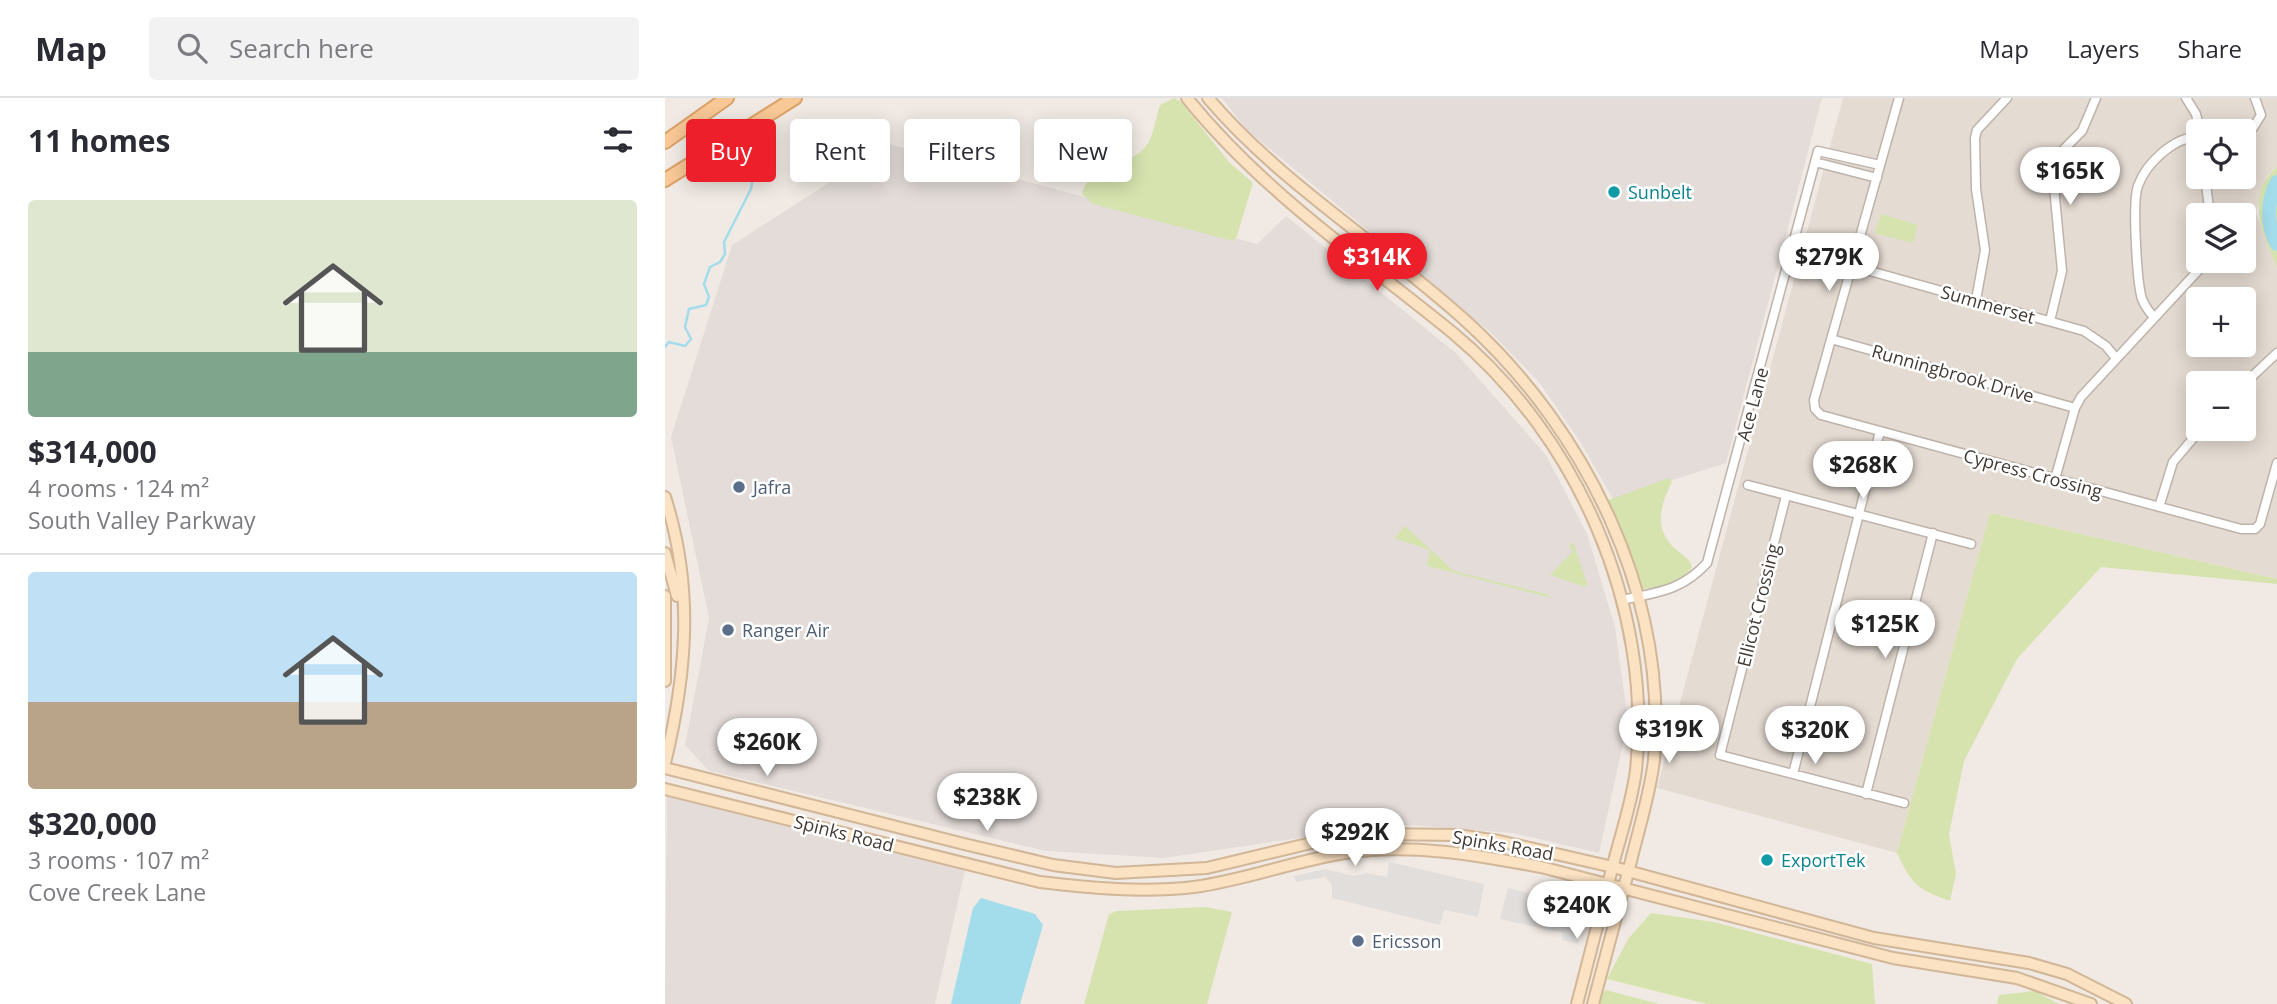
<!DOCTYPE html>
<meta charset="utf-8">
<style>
body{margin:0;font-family:"Open Sans",sans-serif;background:#f2f2f3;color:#2b2b33;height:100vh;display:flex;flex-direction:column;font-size:26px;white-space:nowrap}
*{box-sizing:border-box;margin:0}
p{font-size:23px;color:#7c7c81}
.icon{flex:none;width:38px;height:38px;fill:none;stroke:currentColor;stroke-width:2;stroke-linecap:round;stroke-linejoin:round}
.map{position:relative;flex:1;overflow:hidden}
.side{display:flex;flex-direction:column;background:#fff;width:665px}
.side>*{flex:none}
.guide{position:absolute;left:21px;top:21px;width:665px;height:63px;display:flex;gap:14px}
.buttons{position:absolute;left:1521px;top:21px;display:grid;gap:14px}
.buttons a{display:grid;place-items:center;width:70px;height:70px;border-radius:7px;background:#fff;box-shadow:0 4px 18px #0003;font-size:35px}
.price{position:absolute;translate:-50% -60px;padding:0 16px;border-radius:24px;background:#fff;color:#222;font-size:23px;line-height:46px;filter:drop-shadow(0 2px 4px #0008)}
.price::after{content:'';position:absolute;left:50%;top:42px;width:21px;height:16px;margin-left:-10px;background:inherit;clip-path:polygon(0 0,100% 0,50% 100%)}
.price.current{background:#ec1f2a;color:#fff}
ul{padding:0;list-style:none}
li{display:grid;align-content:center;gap:14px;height:371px;padding:0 28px}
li+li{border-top:2px solid #e1e1e2}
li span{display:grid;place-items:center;height:217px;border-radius:7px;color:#555}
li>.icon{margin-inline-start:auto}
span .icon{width:126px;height:126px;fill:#fffc;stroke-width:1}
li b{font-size:30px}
h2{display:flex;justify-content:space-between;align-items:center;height:84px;padding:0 28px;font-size:30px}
.pill{padding:0 24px;border-radius:7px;background:#fff;box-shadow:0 4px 18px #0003;font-size:24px;line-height:63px}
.pill.current{background:#ec1f2a;color:#fff}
header{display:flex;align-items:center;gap:42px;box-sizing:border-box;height:98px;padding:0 35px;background:#fff;border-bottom:2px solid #e1e1e2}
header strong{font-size:33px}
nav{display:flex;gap:38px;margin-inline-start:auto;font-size:24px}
.search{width:490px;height:63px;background:#f2f2f3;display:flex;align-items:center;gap:18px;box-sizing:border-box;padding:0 24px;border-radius:7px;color:#7c7c81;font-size:26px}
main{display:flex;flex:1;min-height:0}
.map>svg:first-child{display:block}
.residential{fill:#e4dbd2;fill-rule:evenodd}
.industrial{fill:#e3dcd9}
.green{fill:#d6e3ae}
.parking{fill:#e1dedc}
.water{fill:#a3dceb}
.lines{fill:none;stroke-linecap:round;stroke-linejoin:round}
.stream{stroke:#a3dceb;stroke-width:2.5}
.river{stroke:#a3dceb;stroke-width:14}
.minor-casing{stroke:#beb3aa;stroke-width:11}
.secondary-casing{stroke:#d1b698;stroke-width:14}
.primary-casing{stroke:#dba167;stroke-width:16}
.minor{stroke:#fff;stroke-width:8}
.secondary{stroke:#fbe2c3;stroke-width:10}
.primary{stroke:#f8c896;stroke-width:12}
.culture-dot{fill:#0f9aa8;stroke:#fff;stroke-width:2.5}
.service-dot{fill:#5c6f8a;stroke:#fff;stroke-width:2.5}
.labels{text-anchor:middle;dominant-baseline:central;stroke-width:5;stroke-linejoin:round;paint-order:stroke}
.culture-label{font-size:18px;fill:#0d838f;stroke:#fff;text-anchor:start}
.street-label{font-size:18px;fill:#423a34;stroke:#fff}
.service-label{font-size:18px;fill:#4e5e75;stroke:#fff;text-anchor:start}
</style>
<header>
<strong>Map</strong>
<div class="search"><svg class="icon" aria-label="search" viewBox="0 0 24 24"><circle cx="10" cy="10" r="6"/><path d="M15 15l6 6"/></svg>Search here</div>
<nav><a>Map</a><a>Layers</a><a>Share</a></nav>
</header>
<main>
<section class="side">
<h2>11 homes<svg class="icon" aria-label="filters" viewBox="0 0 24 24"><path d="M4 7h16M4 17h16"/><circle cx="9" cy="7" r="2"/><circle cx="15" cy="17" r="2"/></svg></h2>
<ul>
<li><span style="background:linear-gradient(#dfe7d0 70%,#7fa58c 0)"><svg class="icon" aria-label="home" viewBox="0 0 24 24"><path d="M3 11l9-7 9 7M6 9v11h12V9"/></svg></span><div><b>$314,000</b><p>4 rooms · 124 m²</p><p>South Valley Parkway</p></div></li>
<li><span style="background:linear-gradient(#bfe0f5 60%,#b9a48a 0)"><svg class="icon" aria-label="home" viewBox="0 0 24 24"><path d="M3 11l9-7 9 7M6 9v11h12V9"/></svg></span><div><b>$320,000</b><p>3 rooms · 107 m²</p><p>Cove Creek Lane</p></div></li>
</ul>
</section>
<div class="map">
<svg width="1612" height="906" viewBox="0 0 1612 906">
<rect width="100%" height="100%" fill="#f1eae4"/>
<path class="residential" d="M1178,0H1612V68L1602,78L1591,115L1612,170V481L1325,415L1232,755L992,690ZM1533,33H1578V79H1533ZM1533,117H1578V163H1533ZM1533,201H1578V247H1533ZM1533,285H1578V331H1533Z"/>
<path class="industrial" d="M557,0H1157L1061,365L948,401L916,345L874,284L826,235L581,31Z
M224,46L592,146L621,118L791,255L881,357L922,436L950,529L963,623L934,755L848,735L729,726L499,760L381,753L44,673L20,647L44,520L6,339L67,147Z
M2,698L300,772L270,906H0Z"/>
<path class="green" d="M509,0L516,4L564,64L588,85L572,138L568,143L428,106L417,96C422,68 469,69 483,45C489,35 491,19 495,7Z
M1612,68V170C1598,134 1579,100 1612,68Z
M1216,116L1253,127L1248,145L1210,135Z
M1004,380L1007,384C994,410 988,432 1013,453C1019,458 1025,461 1027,469C1019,485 992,493 975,490L941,403Z
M1325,415L1612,481V486L1436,469L1352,561L1299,663L1284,736L1291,776L1285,803C1252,791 1247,787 1232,755Z
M740,428L789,473L881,496L887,500L762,468L765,452L729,440Z
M908,444L922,485L920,489L885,477L908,453L904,448Z
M540,809L567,814L542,906H419L444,816L452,813Z
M986,815L1049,824L1207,866L1210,906H1042L942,881L963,841Z
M941,892L994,906H934L937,895Z
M1370,893L1394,906H1332L1334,897Z"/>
<path class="parking" d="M724,764L819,786L813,819L779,812L775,827L667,800V787L660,779L631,784L629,778L660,771L689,778L702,775L722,779Z
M843,790L913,807L909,826L917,828L913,846L897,842L898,835L835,821Z"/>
<path class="water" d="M316,800L370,816L378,827L355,906H286L308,810Z"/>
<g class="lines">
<path class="stream" d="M0,249L4,244L20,248L26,241L20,229L24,211L41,207L44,199L39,186L45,169L55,164L60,156L59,144L86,91L93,48"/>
<path class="river" d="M1612,84C1602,102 1601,127 1612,146"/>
<defs>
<path id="minor" d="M1234,0L1149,302L1150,311L1156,317L1576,431H1590L1595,426L1612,365
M1521,0L1531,16L1535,33
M1578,34L1588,30L1596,17L1590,0
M1150,64L1212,80
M1540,79L1545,117
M1187,168L1419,233L1441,248L1450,259
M1311,202L1320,152L1311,91L1310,40L1312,32L1342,0
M1489,219C1484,214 1480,208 1477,201C1472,185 1467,103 1473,88C1481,65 1509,39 1533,39
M1385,223L1397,173L1387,68L1394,56L1417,33L1431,0
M1166,241L1410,310
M1578,287L1612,255
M1390,381L1410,310L1416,299L1542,163
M1083,387L1306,446
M1121,398L1055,657L1239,705
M1494,409L1508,364L1536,331
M957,502C993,494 1016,493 1042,465L1153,53L1215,67
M1128,676L1215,333
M1201,696L1268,435"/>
<path id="secondary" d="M522,0C597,93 696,160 788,235C913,339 988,510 971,672C967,703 957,733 949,763C937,811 924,858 912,906
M543,0C617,87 719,148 803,225C922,334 1003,498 989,662C985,696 974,730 966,763C953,811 941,858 928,906
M0,399C29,489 22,575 0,665
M0,455L12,498
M0,498V583
M0,670L299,746L388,767L451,775L542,770L663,741L710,736L792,737L834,743L948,769L1209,840L1364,865L1402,876L1461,906
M0,691L375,784C425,790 478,795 529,789C580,782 629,763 680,755C746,745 811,757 876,769L1228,860L1352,880L1426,906"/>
<path id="primary" d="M0,44L62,0
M0,82L130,0"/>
</defs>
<use href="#minor" class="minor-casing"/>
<use href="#secondary" class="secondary-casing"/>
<use href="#primary" class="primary-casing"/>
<use href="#minor" class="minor"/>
<use href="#secondary" class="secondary"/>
<use href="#primary" class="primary"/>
</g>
<g class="culture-dot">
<circle cx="949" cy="94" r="7"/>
<circle cx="1102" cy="762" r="7"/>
</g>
<g class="service-dot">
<circle cx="74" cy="389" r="7"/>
<circle cx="63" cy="532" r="7"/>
<circle cx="693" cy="843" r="7"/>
</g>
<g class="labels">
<g class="culture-label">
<text x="963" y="94">Sunbelt</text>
<text x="1116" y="762">ExportTek</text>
</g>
<g class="street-label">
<text transform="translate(1323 206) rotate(16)">Summerset</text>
<text transform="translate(1288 275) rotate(16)">Runningbrook Drive</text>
<text transform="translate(1087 306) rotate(-75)">Ace Lane</text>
<text transform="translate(1368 375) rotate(15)">Cypress Crossing</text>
<text transform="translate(1093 507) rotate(-76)">Ellicot Crossing</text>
<text transform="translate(179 735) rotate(14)">Spinks Road</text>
<text transform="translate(838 747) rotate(10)">Spinks Road</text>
</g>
<g class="service-label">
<text x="88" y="389">Jafra</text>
<text x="77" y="532">Ranger Air</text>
<text x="707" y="843">Ericsson</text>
</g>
</g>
</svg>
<div class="buttons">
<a><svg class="icon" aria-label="locate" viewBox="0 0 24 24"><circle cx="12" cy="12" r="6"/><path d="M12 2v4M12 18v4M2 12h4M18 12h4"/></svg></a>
<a><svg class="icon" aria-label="layers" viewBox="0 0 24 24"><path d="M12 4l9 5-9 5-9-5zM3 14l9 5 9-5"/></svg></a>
<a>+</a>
<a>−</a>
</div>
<b class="price" style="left:1405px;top:109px">$165K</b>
<b class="price current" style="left:712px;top:195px">$314K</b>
<b class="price" style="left:1164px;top:195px">$279K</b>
<b class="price" style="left:1198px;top:403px">$268K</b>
<b class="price" style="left:1220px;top:562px">$125K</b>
<b class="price" style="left:1004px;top:667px">$319K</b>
<b class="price" style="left:1150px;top:668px">$320K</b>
<b class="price" style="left:102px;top:680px">$260K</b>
<b class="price" style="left:322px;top:735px">$238K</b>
<b class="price" style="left:690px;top:770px">$292K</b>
<b class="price" style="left:912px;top:843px">$240K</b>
<div class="guide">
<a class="pill current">Buy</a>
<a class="pill">Rent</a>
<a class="pill">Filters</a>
<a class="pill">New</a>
</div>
</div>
</main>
